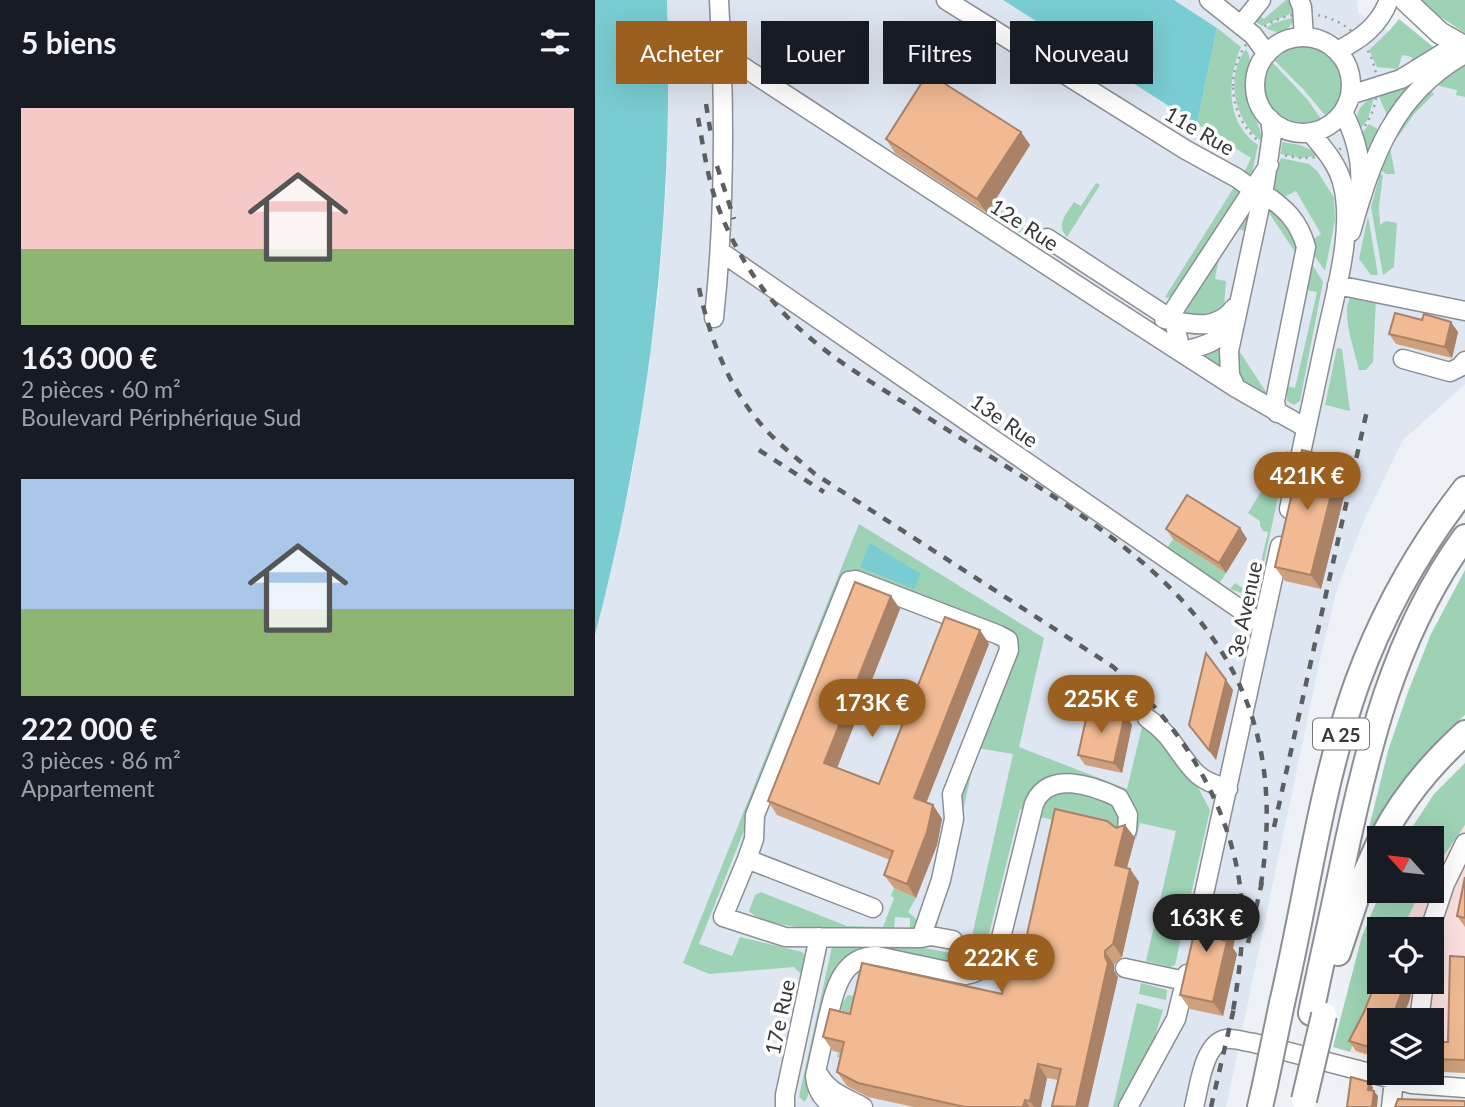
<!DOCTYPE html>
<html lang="fr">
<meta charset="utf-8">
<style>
body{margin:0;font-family:Lato,sans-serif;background:#242831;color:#f1f3f6;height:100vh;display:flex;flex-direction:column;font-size:26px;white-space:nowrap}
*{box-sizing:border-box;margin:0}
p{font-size:23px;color:#9ea1a6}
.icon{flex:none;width:38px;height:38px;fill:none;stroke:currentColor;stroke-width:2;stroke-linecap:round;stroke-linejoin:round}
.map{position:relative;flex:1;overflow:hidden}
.details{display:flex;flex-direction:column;background:#171b24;width:595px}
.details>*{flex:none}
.guide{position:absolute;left:21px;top:21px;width:665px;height:63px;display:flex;gap:14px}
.needle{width:46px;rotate:297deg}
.tools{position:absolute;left:772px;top:826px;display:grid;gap:14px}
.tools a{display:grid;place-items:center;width:77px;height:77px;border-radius:0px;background:#171b24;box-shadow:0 7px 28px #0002;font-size:35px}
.price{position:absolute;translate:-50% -60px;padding:0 16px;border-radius:24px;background:#9b6020;color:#fff;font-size:23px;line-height:46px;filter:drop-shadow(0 2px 4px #0008)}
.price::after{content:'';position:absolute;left:50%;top:42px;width:21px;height:16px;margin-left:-10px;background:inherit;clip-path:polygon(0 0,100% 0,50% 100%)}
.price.current{background:#222;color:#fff}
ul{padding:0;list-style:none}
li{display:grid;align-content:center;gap:14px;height:371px;padding:0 21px}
li span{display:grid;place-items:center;height:217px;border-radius:0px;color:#555}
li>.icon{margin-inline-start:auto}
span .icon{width:126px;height:126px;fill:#fffc;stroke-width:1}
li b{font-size:30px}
h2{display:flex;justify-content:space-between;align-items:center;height:84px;padding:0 21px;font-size:30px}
.pill{padding:0 24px;border-radius:0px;background:#171b24;box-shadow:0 7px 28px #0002;font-size:24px;line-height:63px}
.pill.current{background:#9b6020;color:#fff}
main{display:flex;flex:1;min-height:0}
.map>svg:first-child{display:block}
.commercial{fill:#fbe0df}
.built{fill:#dee6f1}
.green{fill:#9dd2b5}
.water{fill:#79ccd1}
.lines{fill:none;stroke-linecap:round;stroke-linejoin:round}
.minor-casing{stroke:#8b8e93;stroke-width:21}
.major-casing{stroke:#8b8e93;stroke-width:24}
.highway-casing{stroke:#8b8e93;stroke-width:28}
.path{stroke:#9c9ea2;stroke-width:2.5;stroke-dasharray:2 5;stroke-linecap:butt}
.minor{stroke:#fff;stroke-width:18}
.major{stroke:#fff;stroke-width:21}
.highway{stroke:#fff;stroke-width:24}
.rail{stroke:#5c5e60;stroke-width:4.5;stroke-dasharray:9 9;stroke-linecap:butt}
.highway-bridge-casing{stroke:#8b8e93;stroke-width:28;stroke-linecap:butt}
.highway-bridge{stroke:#fff;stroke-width:24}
.wall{fill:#cfa07e}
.shaded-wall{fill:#a98267}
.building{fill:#f1ba93;stroke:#a98267;stroke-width:2}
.labels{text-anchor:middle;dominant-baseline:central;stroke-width:7;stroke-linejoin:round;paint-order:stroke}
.shield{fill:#fff;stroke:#737475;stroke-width:2}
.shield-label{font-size:19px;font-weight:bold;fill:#37383a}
.street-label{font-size:21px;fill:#37383a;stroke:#fff}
</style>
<main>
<section class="details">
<h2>5 biens<svg class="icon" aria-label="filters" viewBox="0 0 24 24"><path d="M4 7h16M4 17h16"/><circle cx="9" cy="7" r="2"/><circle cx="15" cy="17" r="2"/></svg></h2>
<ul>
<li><span style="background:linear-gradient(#f6c9c9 65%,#8fb573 0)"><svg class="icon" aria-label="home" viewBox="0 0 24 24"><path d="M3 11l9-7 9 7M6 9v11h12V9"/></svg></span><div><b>163 000 €</b><p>2 pièces · 60 m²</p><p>Boulevard Périphérique Sud</p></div></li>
<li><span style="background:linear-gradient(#a9c7e8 60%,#8fb573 0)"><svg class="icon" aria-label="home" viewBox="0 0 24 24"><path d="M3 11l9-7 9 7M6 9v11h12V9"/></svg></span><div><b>222 000 €</b><p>3 pièces · 86 m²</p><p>Appartement</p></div></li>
</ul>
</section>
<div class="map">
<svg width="870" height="1107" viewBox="0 0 870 1107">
<rect width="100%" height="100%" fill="#eef1f6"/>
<path class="commercial" d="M870,825V1073L837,1070L836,1020H784V1058L755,1052L784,977V982H836V929H807L826,891H836L837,873Z"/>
<path class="built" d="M72,0H408L602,124L622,28L579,0H762L763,13L870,77V384L808,440L770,518L742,589L725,659L631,1107H0V635L37,475L63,298L71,192L74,63Z"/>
<path class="green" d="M691,0H696L697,13L667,26L660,21L661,14L669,19Z
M825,0H870V33L844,16Z
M700,17C695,31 684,36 671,28L679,23Z
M804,19L842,50L815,70L817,57L807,55L803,69L782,67L774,50L794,31Z
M622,28L646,47C632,79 630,123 663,145L657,173L653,177L648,175L656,158L602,124Z
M705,46C748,48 767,90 734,120L710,91L679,60L694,49Z
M651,49C660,63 651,78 652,93C654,111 666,123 667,142C640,120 629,78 651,49Z
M677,62L712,99L729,123C688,141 652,100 677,62Z
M870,63V97L861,95L862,90L844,86L846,78Z
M817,85L793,118L784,96Z
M835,90L839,94L819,114L803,137L800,135L819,104Z
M779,97L773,119L762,133C760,116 762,105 779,97Z
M774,124L786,131L772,167L764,137Z
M687,142L705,145L727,155L706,158L686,154Z
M794,143L800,174H791L785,169Z
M686,158L714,164L723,172L739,198L740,220L730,271L719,255L720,247L716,241L726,234L701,191L687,198L680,197L676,186Z
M785,174L788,175L784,207L785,225L791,221L802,223L799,267L788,275L776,207Z
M643,181L649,185L579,295L573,298L570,297Z
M501,183L505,185L472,237C460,225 472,213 479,202L486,206Z
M654,199L657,202L649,231L639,227C628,244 623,259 620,279L631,281L629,307C617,319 605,321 591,314L587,306L588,300Z
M400,201L416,211L419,222L555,308L545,309L393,211Z
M676,212L679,213L700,238L704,258L674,213Z
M773,216L783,275H776L764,259Z
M717,264L728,282L705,401L699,405L692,401V386L700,388L722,292L711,290Z
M757,295L781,298L778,362L771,370H764C760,351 744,310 757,295Z
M630,340L627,370L601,352Z
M641,346L673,395L671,397C642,379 642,380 641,346Z
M742,348L747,349L755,411L730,405Z
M691,451H693L664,585L649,594L635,589L640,583L649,589L665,566L673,532L668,531L665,525V521L653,513Z
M264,524L449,638L424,747L532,789L547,727C579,743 599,779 615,810L580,965L575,967L551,961L581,831L545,823L541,839L536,838L539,817L482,777L430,810L425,809L393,938C385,954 378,961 360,964L271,948C255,953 245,961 235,976L213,1070V1095L210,1102L204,1097L238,942L303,943L355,953L377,936L418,754L382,748L342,927L353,931H340L365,813L362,798L422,643L247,583L104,944L137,956L145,937L207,952L210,955L206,974L199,967L114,974L88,963Z
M578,539L631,573L624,584L571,550Z
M870,570V715C828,750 799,794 771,840L793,751L813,692L836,634Z
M870,763V825L837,873L836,838H810L839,794Z
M461,790L508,796L524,809L525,835L441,816L444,806Z
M299,888L321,898L313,912L326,923L323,931L315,930V918L300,917L299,930C269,929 173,933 154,911L160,895L166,892L252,926L288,927L299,898L296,896Z
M786,891H826L807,929H784V977L755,1052L738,1047L767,936Z
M546,983L572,990L571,1000L544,994Z
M253,995L271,999L258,1060L242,1057L252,1017L246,1009L248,1002Z
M542,1003L568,1010L558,1043L523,1107H518Z"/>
<path class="water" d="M0,0H72C79,218 55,424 0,635Z
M408,0H579L622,28L602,124Z
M275,543L326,574L319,589L265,567Z"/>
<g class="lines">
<defs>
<path id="minor" d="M351,0L591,150L642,178L657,189
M614,0L658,35L672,54
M704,0L707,7L709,37
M646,25L666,0
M660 85a48 48 0 1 1 96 0a48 48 0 1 1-96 0Z
M742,51C766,39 784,26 794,0
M127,53L511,304L641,388L711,428
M755,95L806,79L853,50
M748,112C760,135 767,161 765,187
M668,193C690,208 704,221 711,247L680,401L682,413
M756,232C777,158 798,94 870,54
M452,238L579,321
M126,252L668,625
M742,285L870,311
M119,318C130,213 130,105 124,0
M569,319C595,324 621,332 639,308
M640,322C625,341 609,347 586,351L579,321V310L674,165
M808,359L855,372L865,367L870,361
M641,388L635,375L634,351L670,183L677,134L675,119
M694,509C706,453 718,397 730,341C740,294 760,228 747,182C742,163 728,148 716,133
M552,718C578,736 580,750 599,771C608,781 621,785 633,789
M152,859L159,839L160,815L254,581L261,580L404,635L413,640L414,650L357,794L359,819L346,880L326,938
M278,908L152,859L128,917L190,937L326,938L336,936L358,940
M602,926L685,546
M835,929L850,884L870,843
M530,968L590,981
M824,1020L829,982
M224,1075C233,1092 252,1098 268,1107
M190,1107V1095L224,937
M239,1107C227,1099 221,1090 220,1076C224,1058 228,1040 232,1022C239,993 245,956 282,956L371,975C391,971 398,960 405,942L439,804C453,769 499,786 524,798L533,815L532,830
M533,1107L581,1019L592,974
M599,1107C604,1089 608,1043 631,1039C639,1038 650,1042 659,1043L817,1084L870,1088
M796,1107L799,1080"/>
<path id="major" d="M810,0L845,33L870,47"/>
<path id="highway" d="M787,838C808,797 836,764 870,733
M743,953L767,881L784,843
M687,1003C712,897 725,787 762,683C788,612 824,548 870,489
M716,1013C726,964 737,916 747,868C771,752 799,634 870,537
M665,1107L670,1085"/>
</defs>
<use href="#minor" class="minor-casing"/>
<use href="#major" class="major-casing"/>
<use href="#highway" class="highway-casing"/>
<path class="path" d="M638 86a72 72 0 1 1 144 0a72 72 0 1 1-144 0Z"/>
<use href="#minor" class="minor"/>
<use href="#major" class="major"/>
<use href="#highway" class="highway"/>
<path class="rail" d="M111,104L116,135
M103,118C108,145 112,175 121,201C134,238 156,277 182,306C221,350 271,379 321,410C513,533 711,621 665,890
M122,166L139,219
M104,288C115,340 135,391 171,430C186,446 204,460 220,474L517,666C585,722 636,805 646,894C650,935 644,976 637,1017
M164,450L229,492
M679,827L773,406
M653,943L667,882
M616,1107L639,1008"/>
<defs>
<path id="highway-bridge" d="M670,1085L687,1003
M709,1100L729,1015"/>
</defs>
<use href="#highway-bridge" class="highway-bridge-casing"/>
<use href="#highway-bridge" class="highway-bridge"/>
</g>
<path class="wall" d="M426,132L435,145L392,213L300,153L291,139Z
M863,332L857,358L801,344L794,334Z
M745,459L755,472L726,589L690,581L680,567Z
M645,528L652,539L631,573L578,539L571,529Z
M296,596L305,609L242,767L284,784L385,630L394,644L331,803L338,805L347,819L342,845L321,898L299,888L289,875L295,860L182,815L173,801Z
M631,680L638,690L621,760L594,725Z
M530,714L537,725L527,773L490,765L483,755Z
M530,825L540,838L532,868L535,869L544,882L527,957L519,965V971L523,977L493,1107H458L463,1080L452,1078L446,1107H319L273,1097L252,1086L242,1072L247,1053L238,1051L228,1037L255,1014L407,994L431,939L521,828Z
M870,877V927L862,916Z
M643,923L638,948L642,954L628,1016L595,1009L585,995Z
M870,957V1073L846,1072L837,1059L853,1042Z
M817,985L815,999L784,1020V1058L761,1051L754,1041Z"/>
<path class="shaded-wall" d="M426,132L435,145L392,213L382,199Z
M856,322L863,332L857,358L850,347Z
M745,459L755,472L726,589L716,575Z
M645,528L652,539L631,573L624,563Z
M296,596L305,609L239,776L229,763Z
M385,630L394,644L328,811L319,798Z
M631,680L638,690L621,760L614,750Z
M530,714L537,725L527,773L519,763Z
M338,805L347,819L342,845L321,898L312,884Z
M530,825L540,838L529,878L520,865Z
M535,869L544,882L527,957L518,944Z
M634,910L643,923L638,948L642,954L628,1016L618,1002L627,940Z
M510,951L519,965V971L523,977L493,1107H481L510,957Z
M809,982H815L817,985L815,999L807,1020H796Z
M443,1064L452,1078L446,1107H439L435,1101Z
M774,1082L778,1087L777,1095L773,1090Z
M779,1091L783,1096L782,1107H777Z
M430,1100L435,1107H428Z"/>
<path class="building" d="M333,73L426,132L382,199L291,139Z
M800,313L827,320L829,314L856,322L850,347L794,334Z
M707,450L745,459L716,575L680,567Z
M592,495L645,528L624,563L571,529Z
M260,582L296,596L229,763L284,784L350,617L385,630L319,798L338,805L332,832L312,884L289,875L298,851L173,801Z
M611,653L631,680L614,750L594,725Z
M494,706L530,714L519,763L483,755Z
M460,809L512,821L521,828L530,825L520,865L535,869L518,944L510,951V957L513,963L481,1107L457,1106L466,1069L443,1064L435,1101L430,1100L428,1107H370L263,1083L242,1072L249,1042L228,1037L235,1009L255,1014L267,963L407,994L420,937L431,939Z
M870,877V918L862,916Z
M606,903L634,910L627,940L632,941L618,1002L585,995Z
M855,956L870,957V1060L837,1059V1042H853Z
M784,974V982H809L808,989L796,1020H784V1050L754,1041L769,1012Z
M756,1077L774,1082L773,1090L779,1091L777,1107H752Z
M803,1099L870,1101V1107H800Z"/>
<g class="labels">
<rect class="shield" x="718" y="718.5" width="56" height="31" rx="5"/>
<g class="shield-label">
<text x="746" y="734">A 25</text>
</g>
<g class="street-label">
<text transform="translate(605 130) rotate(30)">11e Rue</text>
<text transform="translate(430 224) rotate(33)">12e Rue</text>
<text transform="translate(410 420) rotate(35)">13e Rue</text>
<text transform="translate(649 609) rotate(-78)">3e Avenue</text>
<text transform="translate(184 1017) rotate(-78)">17e Rue</text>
</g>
</g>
</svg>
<div class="tools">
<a><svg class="needle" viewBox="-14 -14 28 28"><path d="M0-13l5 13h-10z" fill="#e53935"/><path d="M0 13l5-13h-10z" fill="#9ea1a6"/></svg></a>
<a><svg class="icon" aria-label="locate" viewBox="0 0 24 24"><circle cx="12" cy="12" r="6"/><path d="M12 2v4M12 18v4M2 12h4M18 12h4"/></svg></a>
<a><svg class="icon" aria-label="layers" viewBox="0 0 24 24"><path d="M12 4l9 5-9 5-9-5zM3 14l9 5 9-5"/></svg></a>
</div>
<b class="price" style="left:712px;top:512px">421K €</b>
<b class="price" style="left:506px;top:735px">225K €</b>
<b class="price" style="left:277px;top:739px">173K €</b>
<b class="price current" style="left:611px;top:954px">163K €</b>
<b class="price" style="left:406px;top:994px">222K €</b>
<div class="guide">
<a class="pill current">Acheter</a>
<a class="pill">Louer</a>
<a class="pill">Filtres</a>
<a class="pill">Nouveau</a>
</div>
</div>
</main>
